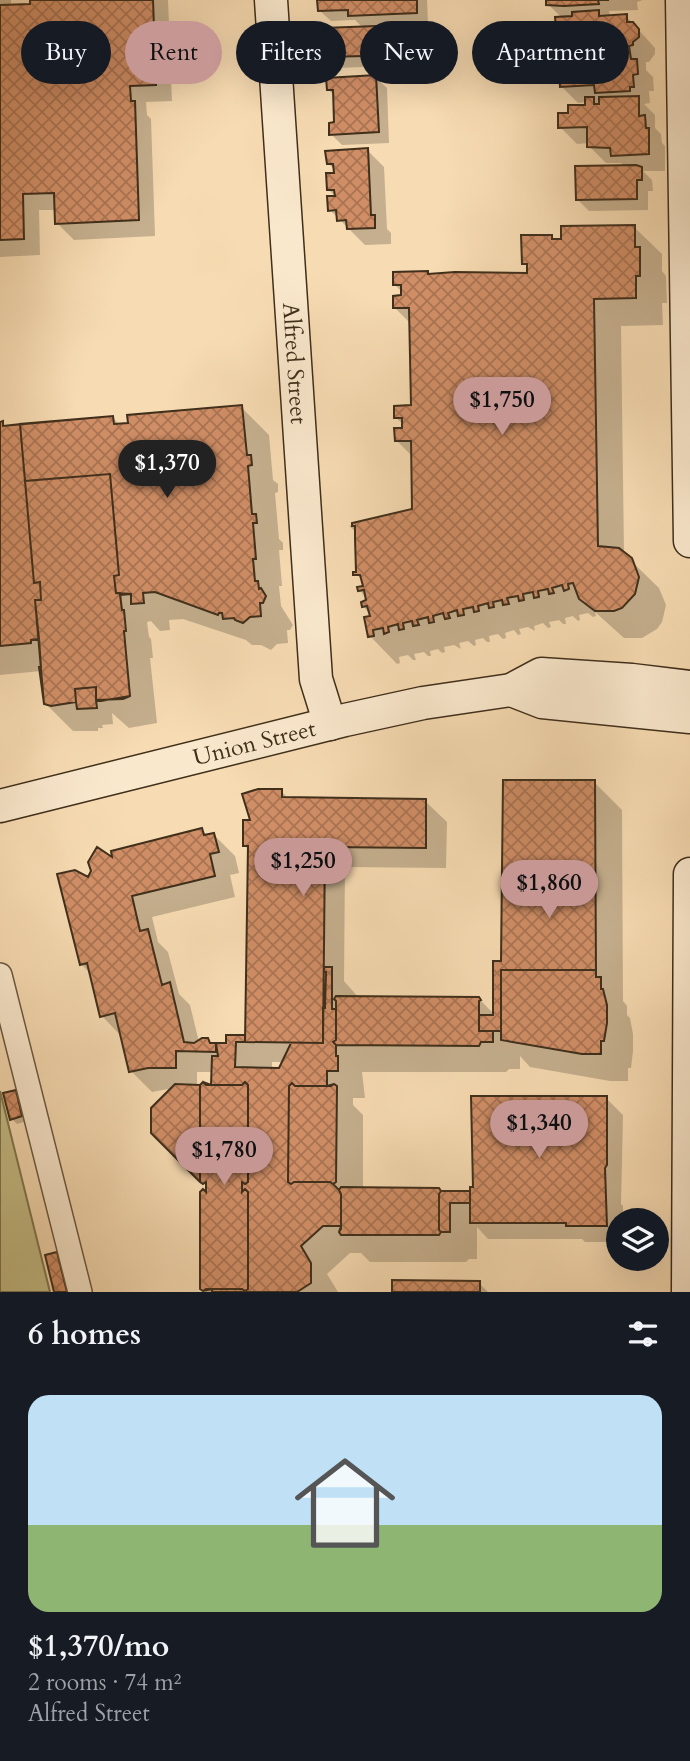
<!DOCTYPE html>
<meta charset="utf-8">
<style>
body{margin:0;font-family:Cardo,serif;background:#242831;color:#f1f3f6;height:100vh;display:flex;flex-direction:column;font-size:26px;white-space:nowrap}
*{box-sizing:border-box;margin:0}
p{font-size:23px;color:#9ea1a6}
.icon{flex:none;width:38px;height:38px;fill:none;stroke:currentColor;stroke-width:2;stroke-linecap:round;stroke-linejoin:round}
.map{position:relative;height:1292px;overflow:hidden}
.panel{display:flex;flex-direction:column;background:#171b24;flex:1}
.panel>*{flex:none}
.top-card{position:absolute;left:21px;top:21px;width:649px;height:63px;display:flex;gap:14px}
.buttons{position:absolute;left:606px;top:1208px;display:grid;gap:14px}
.buttons a{display:grid;place-items:center;width:63px;height:63px;border-radius:50%;background:#171b24;box-shadow:0 7px 28px #0002;font-size:35px}
.price{position:absolute;translate:-50% -60px;padding:0 16px;border-radius:24px;background:#c59692;color:#111;font-size:23px;line-height:46px;filter:drop-shadow(0 2px 4px #0008)}
.price::after{content:'';position:absolute;left:50%;top:42px;width:21px;height:16px;margin-left:-10px;background:inherit;clip-path:polygon(0 0,100% 0,50% 100%)}
.price.current{background:#222;color:#fff}
ul{padding:0;list-style:none}
li{display:grid;align-content:center;gap:14px;height:371px;padding:0 28px}
li+li{border-top:2px solid #363941}
li span{display:grid;place-items:center;height:217px;border-radius:21px;color:#555}
li>.icon{margin-inline-start:auto}
span .icon{width:126px;height:126px;fill:#fffc;stroke-width:1}
li b{font-size:30px}
h2{display:flex;justify-content:space-between;align-items:center;height:84px;padding:0 28px;font-size:30px}
.pill{padding:0 24px;border-radius:32px;background:#171b24;box-shadow:0 7px 28px #0002;font-size:24px;line-height:63px}
.pill.current{background:#c59692;color:#111}
.map>svg:first-child{display:block}
.green{fill:#c5bd87;stroke:#827651;stroke-width:2}
.shadow{fill:#0003;fill-rule:evenodd}
.building{fill:url(#building-cross-hatch);stroke:#3f2f1b;stroke-width:2}
.lines{fill:none;stroke-linecap:round;stroke-linejoin:round}
.street-casing{stroke:#6d5a41;stroke-width:26}
.secondary-casing{stroke:#3f2f1b;stroke-width:35}
.street{stroke:#fae8cd;stroke-width:23}
.secondary{stroke:#fae8cd;stroke-width:32}
.labels{text-anchor:middle;dominant-baseline:central;stroke-width:5;stroke-linejoin:round;paint-order:stroke}
.street-label{font-size:23px;fill:#3f2f1b;stroke:#fae8cd}
</style>
<div class="map">
<svg width="690" height="1292" viewBox="0 0 690 1292">
<defs>
<pattern id="building-cross-hatch" width="8" height="8" patternUnits="userSpaceOnUse" patternTransform="scale(1.75)"><rect width="8" height="8" fill="#d08e66"/><path d="M0 0l8 8M0 8l8-8" fill="none" stroke="#aa7453"/></pattern>
</defs>
<rect width="100%" height="100%" fill="#f7dbb2"/>
<filter id="stains"><feTurbulence type="fractalNoise" baseFrequency=".00286" numOctaves="4"/><feColorMatrix values="0 0 0 0 .2 0 0 0 0 .09 0 0 0 0 .02 0 0 0 .5 -.17"/></filter>
<radialGradient id="worn" r=".72"><stop offset=".6" stop-color="#630" stop-opacity="0"/><stop offset="1" stop-color="#630" stop-opacity=".3"/></radialGradient>
<path class="green" d="M0,1091L50,1292H0Z"/>
<path class="shadow" d="M0,0H11V7L32,6V0H168L172,101L146,102L147,115L151,119L155,236L74,240L57,223L56,210H39L40,255L0,257Z
M319,0H427L428,23L401,25L414,38L415,65L337,68L326,56L363,28L355,20L331,21L319,10Z
M548,0H643L637,2L638,10L609,11L610,17L626,16L655,48V54L649,62H646V70L653,77L654,91H649L650,103L644,104L655,115V128L661,134L662,143L665,146V171H643L652,180L653,191H648V210L589,211L578,200L626,169L621,163H606L589,146V143L577,144L560,127L570,115L586,106V102L578,103L561,86L573,55L558,40L562,18L548,4Z
M375,77L387,88L389,143L342,145L331,134L336,124L335,96L329,90Z
M367,150L384,167L387,229L391,233V244L365,245L330,210L337,198L328,189L335,174V170L328,163Z
M634,227L662,254V271L666,276L667,303H662L663,325L621,326L624,554L659,588L666,605L662,622L657,629L642,638H624L595,612L596,616L593,617L588,613L579,615L580,620L578,621L573,616L565,618L566,624H563L559,620L549,622L551,627L548,628L543,623L534,626L535,631L528,627L519,629L521,634L518,635L514,630L505,633L506,638L503,639L498,634L489,636L490,642H487L483,638L475,640L476,645L474,646L468,641L459,643L461,649L454,645L444,647L445,652L442,653L438,649L430,651L431,656H428L424,652L414,654L416,660H413L408,655L399,657L400,663L397,664L370,636L372,617L364,607L368,602L360,590L365,587L363,580L357,574V533L349,526L414,510L413,457L397,441L404,430V425L396,418L412,407L411,324L395,308L403,297V293L394,284L427,273L430,276L529,274V268L524,263L551,237L555,241Z
M241,407L269,435L273,480L278,484V492L275,493L279,539L283,543V550H279L282,586H279L281,606L293,625L290,630H287L288,643L277,644L271,650L261,645H252L246,640L183,619L169,620L170,630L160,631L151,621L147,622L149,637L151,639L153,658H150L157,723L129,728L112,713L113,724L102,725L103,728H98V731H73L45,703L41,671L0,675V423L7,427L113,418L120,425Z
M594,782L622,810L623,1001L627,1006V1015L630,1018L633,1034V1051L631,1068H628V1081H610L530,1067L520,1056V1069H509L506,1072H362L365,1098H353V1105L363,1115V1189L471,1193L606,1098L623,1115L621,1204L623,1206V1220H618V1242H585L582,1239H488L477,1227V1259H469L466,1262H370L361,1253H350L327,1274L338,1292H206L202,1288L208,1187L153,1133L174,1088L152,1092L131,1071L122,1037L102,1016L91,974L81,964L89,880L115,860L202,830L208,836L214,835L235,856L239,873L230,875L235,897L152,917L158,942L168,952L179,994L190,1005L199,1042L207,1040L212,1044L227,1045V1037H247L250,851L244,845L253,822L281,791L289,799L425,801L447,822L446,868L345,867L344,981L359,998H478L495,1015L503,963ZM272,1062H284L280,1069H272ZM197,1072H213V1087H197Z
M15,1092L20,1097L27,1121L17,1124L12,1119Z
M56,1254L62,1259L70,1292H56Z
M479,1283L488,1292H393Z"/>
<path class="building" d="M30,0H153L156,85L130,86L131,101H135L139,220L55,224L54,193L23,194L24,239L0,240V5L30,4Z
M317,0H417V13L348,16V10L318,11Z
M546,0H609H598L599,4L564,6L546,5Z
M599,10V16L627,14V22H633L639,29V37L633,42V45L629,46L631,59H637L638,74L633,75L634,87H630V91L595,93L594,85L560,87L558,54L593,52L592,35L579,36V39L557,40L555,17L572,16V12Z
M403,25L405,55L324,57L323,28Z
M376,75L379,132L329,135V123L334,122L333,90H327L326,78Z
M639,96V116L645,115L646,128H649V154L611,156L610,148L587,147V127L558,128V113H568V105H585V97H594V104H599V97Z
M368,148L371,215H375V228L347,229L346,220L337,221L336,210L328,211L327,196H335L334,190H327L326,173H334L333,164H327L325,151Z
M636,165L642,167V180H637V199L576,200L575,166Z
M635,225V247H640V276H636V298L594,299L598,546L619,548L632,558L639,577L635,594L622,608L614,611H595L579,599L573,583L568,584L569,589L564,591L562,585L552,588L554,593L549,594L548,589L538,591L539,597L534,598L533,592L523,594L524,600L519,601L518,596L507,598L509,604L503,605L502,600L493,602L494,607L489,608L488,603L478,606L479,611L474,612L473,607L463,609L464,615L458,616L457,610L448,613L450,618L445,619L443,613L433,616L434,622L429,623L428,617L417,620L419,625L413,626L412,621L403,623L404,629L399,630L398,624L388,627L389,632L384,634L383,628L373,630L374,636L368,637L364,617L370,616L367,606L362,607L361,602L366,600L364,590L358,591L357,587L363,586L360,575H353V572H356L355,538V526H352V523L412,509L411,441H395L394,428H402V418H394V406L411,405L409,308H393V296L401,295V285H393V272L428,271V274L455,272L527,273V264H522L521,235H552V239H561V226Z
M242,405L247,455H251L252,465L248,466L252,514H256L257,523H253L256,559H253L255,581H258L259,589L261,588L266,596L263,603H260L261,616L250,617L243,623L235,620L234,618L223,619L222,613H219L218,615L155,592L143,593L144,603L131,604V594L120,595L122,610H124L126,631H124L130,696L101,701L96,700V687L75,689L76,702L51,706L44,704L39,667H41L39,639L31,640V643L0,646V422L3,421V426L113,416L114,424L128,423L127,415Z
M242,405L247,455H251L252,465L248,466L252,514H256L257,523H253L256,559H253L255,581H258L259,589L261,588L266,596L263,603H260L261,616L250,617L243,623L235,620L234,618L223,619L222,613H219L218,615L155,592L143,593L144,603L131,604V594L116,593L114,576L119,575L110,474L25,481L20,424L113,416L114,424L128,423L127,415Z
M3,421V426L20,424L34,583L40,582L41,600H35L39,639L31,640V643L0,646V422Z
M110,474L119,575L114,576L116,593H120L122,610H124L126,631H124L130,696L123,699L96,700L97,708L77,709L76,702L51,706L44,704L35,600H41L40,582L34,583L25,481Z
M503,780H595L596,977H601V989H603L607,1005V1023L604,1041H601V1054H582L501,1040V1031H479V1015H493V961H501Z
M258,789H282V797L426,799V848L325,847L323,1043L245,1042L248,846H243V820H250L242,794Z
M202,828L204,835L214,833L219,852L210,854L215,876L132,896L140,931L148,929L162,985L170,982L184,1042L194,1043L202,1038H208L210,1043H216V1052L176,1051V1068H148L129,1072L115,1013L100,1017L87,963L80,965L57,874L75,870L88,877L91,871L88,862L97,847L112,857L111,851Z
M324,967H332V1009H336V1001L334,999L336,996L479,997L481,1000L479,1001V1031H493V1042H481L479,1046L336,1045V1056H338V1071H327V1086L334,1084L337,1086L336,1182L333,1184L339,1190L341,1187L439,1188L441,1191H470V1203H450V1232H441L439,1235H341L339,1232L341,1226H323L301,1246L311,1263V1283L297,1292H212V1289L203,1291L200,1289V1192L203,1189L206,1192V1182L203,1184L200,1182L151,1133V1108L175,1084L200,1085L203,1082L211,1085L212,1056H218L216,1043H226V1035H245V1042H236L235,1067L279,1068L291,1043H323V1008H325L326,972H324Z
M501,970H596V977H601V989H603L607,1005V1023L604,1041H601V1054H582L501,1040Z
M336,996L479,997L481,1000L479,1001V1031H493V1042H481L479,1046L336,1045L333,1042L336,1040V1001L334,999Z
M203,1082L206,1085H242L245,1082L248,1085V1182L245,1184L242,1182V1192L245,1189L248,1192V1289L245,1291L242,1289H206L203,1291L200,1289V1192L203,1189L206,1192V1182L203,1184L200,1182V1085Z
M292,1083L295,1086H331L334,1084L337,1086L336,1182L333,1184L330,1182H294L291,1184L288,1182L289,1086Z
M16,1090L22,1116L10,1120L3,1093Z
M471,1096H607V1165L605,1168L607,1226H566V1223H470V1187H473Z
M341,1187L439,1188L441,1191L439,1194V1230L441,1232L439,1235H341L339,1232L341,1229V1194L339,1190Z
M57,1252L67,1292H54L45,1255Z
M392,1280L480,1281V1292H392Z"/>
<g class="lines">
<defs>
<path id="street" d="M0,975L80,1292"/>
<g id="secondary">
<path id="s1" d="M271,0L316,679L330,724"/>
<path d="M682,0L690,541"/>
<path d="M511,690L542,702L690,717"/>
<path id="s2" d="M0,806L345,720L423,703L511,690L541,674L632,680L690,687"/>
<path d="M688,1292L690,874"/>
</g>
</defs>
<use href="#street" class="street-casing"/>
<use href="#secondary" class="secondary-casing"/>
<use href="#street" class="street"/>
<use href="#secondary" class="secondary"/>
</g>
<g class="labels">
<g class="street-label">
<text stroke="none"><textPath href="#s1" startOffset="364">Alfred Street</textPath></text>
<text stroke="none"><textPath href="#s2" startOffset="262">Union Street</textPath></text>
</g>
</g>
<rect width="100%" height="100%" filter="url(#stains)"/>
<rect width="100%" height="100%" fill="url(#worn)"/>
</svg>
<div class="buttons">
<a><svg class="icon" aria-label="layers" viewBox="0 0 24 24"><path d="M12 4l9 5-9 5-9-5zM3 14l9 5 9-5"/></svg></a>
</div>
<b class="price" style="left:502px;top:437px">$1,750</b>
<b class="price current" style="left:167px;top:500px">$1,370</b>
<b class="price" style="left:303px;top:898px">$1,250</b>
<b class="price" style="left:549px;top:920px">$1,860</b>
<b class="price" style="left:539px;top:1160px">$1,340</b>
<b class="price" style="left:224px;top:1187px">$1,780</b>
<div class="top-card">
<a class="pill">Buy</a>
<a class="pill current">Rent</a>
<a class="pill">Filters</a>
<a class="pill">New</a>
<a class="pill">Apartment</a>
</div>
</div>
<section class="panel">
<h2>6 homes<svg class="icon" aria-label="filters" viewBox="0 0 24 24"><path d="M4 7h16M4 17h16"/><circle cx="9" cy="7" r="2"/><circle cx="15" cy="17" r="2"/></svg></h2>
<ul>
<li><span style="background:linear-gradient(#bfe0f5 60%,#8fb573 0)"><svg class="icon" aria-label="home" viewBox="0 0 24 24"><path d="M3 11l9-7 9 7M6 9v11h12V9"/></svg></span><div><b>$1,370/mo</b><p>2 rooms · 74 m²</p><p>Alfred Street</p></div></li>
</ul>
</section>
